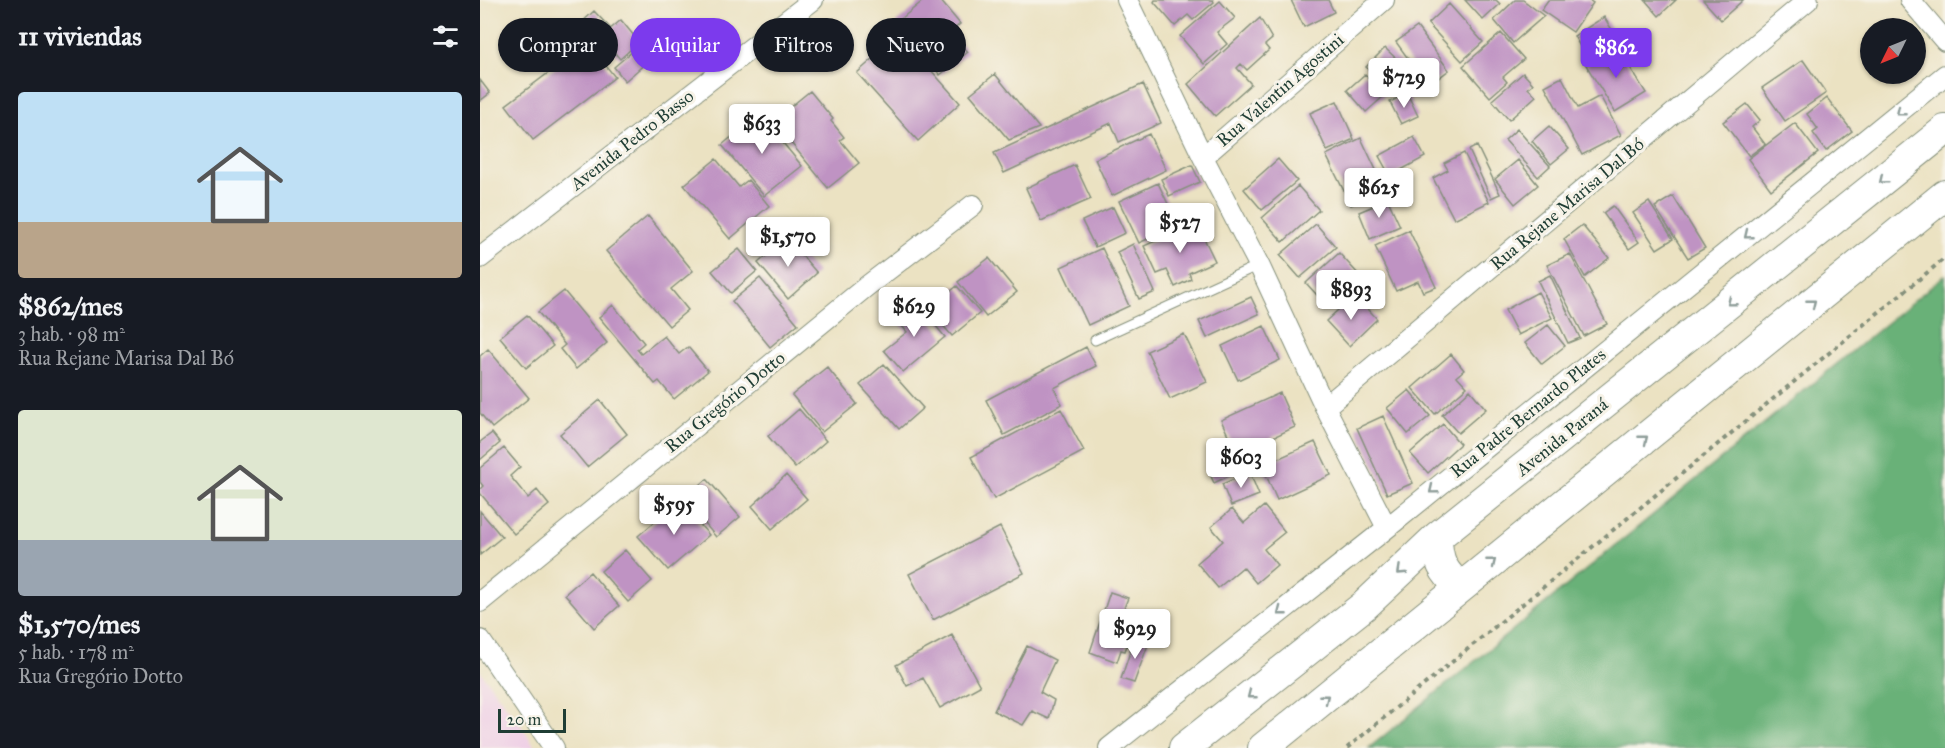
<!DOCTYPE html>
<html lang="es">
<meta charset="utf-8">
<style>
body{margin:0;font-family:"IM FELL Great Primer",serif;background:#242831;color:#f1f3f6;height:100vh;display:flex;flex-direction:column;font-size:22px;white-space:nowrap}
*{box-sizing:border-box;margin:0}
p{font-size:20px;color:#9ea1a6}
.icon{flex:none;width:33px;height:33px;fill:none;stroke:currentColor;stroke-width:2;stroke-linecap:round;stroke-linejoin:round}
.map{position:relative;flex:1;overflow:hidden}
.sheet{display:flex;flex-direction:column;background:#171b24;width:480px}
.sheet>*{flex:none}
.hud{position:absolute;left:18px;top:18px;width:570px;height:54px;display:flex;gap:12px}
.needle{width:39px;rotate:227deg}
.tools{position:absolute;left:1380px;top:18px;display:grid;gap:12px}
.tools a{display:grid;place-items:center;width:66px;height:66px;border-radius:50%;background:#171b24;box-shadow:0 2px 4px #0004;font-size:30px}
.scale{position:absolute;left:18px;bottom:15px;width:68px;box-sizing:border-box;padding-left:6px;border:3px solid #1f3d34;border-top:0;font-size:16px;line-height:21px;white-space:nowrap;color:#1f3d34;-webkit-text-stroke:4px #f7f3e8;paint-order:stroke}
.price{position:absolute;translate:-50% -51px;padding:0 14px;border-radius:6px;background:#fff;color:#222;font-size:20px;line-height:39px;filter:drop-shadow(0 2px 3px #0008)}
.price::after{content:'';position:absolute;left:50%;top:36px;width:18px;height:14px;margin-left:-9px;background:inherit;clip-path:polygon(0 0,100% 0,50% 100%)}
.price.active{background:#7c3aed;color:#fff}
ul{padding:0;list-style:none}
li{display:grid;align-content:center;gap:12px;height:318px;padding:0 18px}
li span{display:grid;place-items:center;height:186px;border-radius:6px;color:#555}
li>.icon{margin-inline-start:auto}
span .icon{width:108px;height:108px;fill:#fffc;stroke-width:1}
li b{font-size:26px}
h2{display:flex;justify-content:space-between;align-items:center;height:72px;padding:0 18px;font-size:26px}
.pill{padding:0 21px;border-radius:27px;background:#171b24;box-shadow:0 2px 4px #0004;font-size:21px;line-height:54px}
.pill.active{background:#7c3aed;color:#fff}
main{display:flex;flex:1;min-height:0}
.map>svg:first-child{display:block}
.built{fill:#efd0e6}
.forest{fill:#69b178;stroke:#447756;stroke-width:1.5}
.building{fill:#bf93c3}
.lines{fill:none;stroke-linecap:round;stroke-linejoin:round}
.lane-casing{stroke:#85907b;stroke-width:11}
.street-casing{stroke:#85907b;stroke-width:22}
.primary-casing{stroke:#85907b;stroke-width:32}
.path{stroke:#85907b;stroke-width:4;stroke-dasharray:4.5 4.5;stroke-linecap:butt}
.lane{stroke:#fff;stroke-width:9}
.street{stroke:#fff;stroke-width:20}
.primary{stroke:#fff;stroke-width:30}
.oneway{stroke:#8f9e9a}
.labels{text-anchor:middle;dominant-baseline:central;stroke-width:6;stroke-linejoin:round;paint-order:stroke}
.street-label{font-size:18px;fill:#1f3d34;stroke:#f7f3e8}
</style>
<main>
<section class="sheet">
<h2>11 viviendas<svg class="icon" aria-label="filters" viewBox="0 0 24 24"><path d="M4 7h16M4 17h16"/><circle cx="9" cy="7" r="2"/><circle cx="15" cy="17" r="2"/></svg></h2>
<ul>
<li><span style="background:linear-gradient(#bfe0f5 70%,#b9a48a 0)"><svg class="icon" aria-label="home" viewBox="0 0 24 24"><path d="M3 11l9-7 9 7M6 9v11h12V9"/></svg></span><div><b>$862/mes</b><p>3 hab. · 98 m²</p><p>Rua Rejane Marisa Dal Bó</p></div></li>
<li><span style="background:linear-gradient(#dfe7d0 70%,#9aa5b1 0)"><svg class="icon" aria-label="home" viewBox="0 0 24 24"><path d="M3 11l9-7 9 7M6 9v11h12V9"/></svg></span><div><b>$1,570/mes</b><p>5 hab. · 178 m²</p><p>Rua Gregório Dotto</p></div></li>
</ul>
</section>
<div class="map">
<svg width="1465" height="748" viewBox="0 0 1465 748">
<rect width="100%" height="100%" fill="#f7f3e8"/>
<filter id="ink" filterUnits="userSpaceOnUse"><feTurbulence type="fractalNoise" baseFrequency=".0167" numOctaves="2"/><feDisplacementMap in="SourceGraphic" scale="12" xChannelSelector="R" yChannelSelector="G"/><feConvolveMatrix kernelMatrix="1 2 1 2 8 2 1 2 1" color-interpolation-filters="sRGB"/></filter>
<filter id="wash" filterUnits="userSpaceOnUse"><feTurbulence type="fractalNoise" baseFrequency=".008" numOctaves="4" result="noise"/><feDisplacementMap in="SourceGraphic" scale="24" xChannelSelector="R" yChannelSelector="G"/><feGaussianBlur stdDeviation="1.35" result="paint"/><feColorMatrix in="noise" values="0 0 0 0 0 0 0 0 0 0 0 0 0 0 0 0 0 1.4 0 .05"/><feComposite in="paint" operator="in"/></filter>
<g filter="url(#wash)">
<rect width="100%" height="100%" fill="#ebe2c2"/>
<path class="built" d="M0,671L47,734L55,748H0Z"/>
<path class="forest" d="M1465,275V748H889Z"/>
<g id="blocks">
<path class="building" d="M444,0H460L480,24L471,32L488,52L460,75L416,23Z
M675,0H733L734,2L713,20L708,15L695,26L674,2Z
M811,0H848L854,12L824,27Z
M985,0H1016L1020,4L1003,20Z
M1035,0H1043L1064,16L1033,43L1014,20Z
M1068,0H1109L1113,3L1093,32L1061,10Z
M1165,0H1196L1179,16Z
M1223,0H1263L1241,20Z
M740,1L755,18L737,32L747,44L724,64L700,36Z
M969,4L1003,42L982,61L948,24Z
M114,11L130,28L114,42L99,25Z
M1124,17L1139,41L1108,60L1094,36Z
M780,18L792,39L785,45L789,50L767,70L761,64L757,68L771,84L735,116L708,84Z
M141,20L159,42L140,59L121,37Z
M937,27L969,70L948,86L916,42Z
M1021,33L1044,59L1023,77L1027,82L1010,97L983,66Z
M420,35L480,103L438,141L377,73Z
M108,43L135,77L53,140L26,105Z
M1137,46L1166,93L1135,112L1106,65Z
M905,48L924,66L905,85L886,67Z
M154,50L166,63L145,81L134,67Z
M1323,60L1346,93L1305,121L1282,88Z
M1043,73L1053,84L1048,88L1056,96L1029,120L1012,100Z
M515,74L559,128L529,140L490,94Z
M885,74L904,96L886,112L867,90Z
M1082,77L1098,108L1120,96L1141,135L1102,155L1065,86Z
M0,80L10,93L0,101Z
M663,84L681,123L639,142L631,123L524,173L514,153Z
M330,91L353,119L351,121L364,137L360,140L379,163L348,188L293,121Z
M927,93L938,116L921,124L910,102Z
M1347,98L1372,131L1346,151L1333,133L1338,129L1327,114Z
M857,101L874,139L847,151L830,113Z
M1267,104L1280,120L1272,127L1285,144L1269,156L1243,122Z
M279,114L322,166L284,196L242,145Z
M1315,123L1338,153L1291,190L1268,159Z
M1069,126L1089,149L1071,164L1052,141Z
M1037,129L1070,166L1058,177L1025,140Z
M669,134L686,170L632,196L615,159Z
M934,137L945,157L910,176L899,156Z
M881,138L905,189L871,205L846,155Z
M997,146L1020,194L1011,198L989,150Z
M984,153L1009,202L974,219L953,178L968,170L964,163Z
M236,159L259,187L268,180L289,206L250,239L204,185Z
M798,159L817,181L782,210L764,189Z
M1038,160L1058,185L1035,204L1015,179Z
M595,165L611,199L561,221L546,188Z
M712,165L720,182L689,196L681,179Z
M678,183L698,225L659,243L639,201Z
M818,186L839,210L803,242L782,218Z
M1193,196L1225,248L1208,258L1175,207Z
M908,200L920,226L890,239L879,212Z
M1169,202L1193,239L1177,249L1153,213Z
M1133,206L1159,242L1149,249L1123,213Z
M633,207L645,233L615,247L602,221Z
M168,216L213,271L191,289L208,310L189,326L126,251Z
M716,222L735,261L709,273L711,279L695,287L687,270L677,274L664,246Z
M836,224L856,247L820,278L800,255Z
M1102,225L1129,258L1105,277L1084,239Z
M929,230L956,287L943,292L938,281L916,291L895,246Z
M307,238L337,273L308,299L278,263Z
M653,244L675,292L659,299L637,252Z
M622,248L649,306L608,325L581,267Z
M259,249L277,271L251,293L232,271Z
M859,253L880,276L874,282L877,286L860,302L856,299L847,306L826,283Z
M1090,254L1127,324L1104,336L1067,265Z
M509,258L537,292L506,317L478,282Z
M1070,275L1100,338L1088,343L1058,281Z
M280,278L318,324L290,347L252,301Z
M477,286L500,313L472,336L449,309Z
M84,291L127,343L96,369L80,349L85,345L58,312Z
M1058,292L1072,318L1038,335L1025,310Z
M771,297L779,314L727,338L719,321Z
M869,300L876,308L882,302L897,319L869,346L846,321Z
M436,302L465,337L423,372L404,350L427,332L416,319Z
M133,305L164,343L157,349L161,354L184,336L199,354L208,347L228,371L194,399L179,381L175,384L119,317Z
M47,315L73,346L46,368L20,337Z
M1068,325L1085,346L1062,364L1045,343Z
M784,326L800,360L758,380L742,346Z
M704,334L727,382L690,399L667,351Z
M606,347L616,366L574,388L582,404L524,435L506,400Z
M8,349L49,398L12,428L0,413V356Z
M971,354L984,370L977,376L987,387L955,414L932,388Z
M404,364L443,408L419,429L380,385Z
M347,367L377,404L342,432L312,395Z
M929,390L950,416L928,434L907,408Z
M990,390L1006,409L978,433L962,415Z
M800,393L815,427L757,454L741,420Z
M120,400L147,434L107,467L80,434Z
M319,409L346,441L315,468L288,436Z
M581,409L604,451L514,499L491,457Z
M903,416L933,483L907,494L877,428Z
M963,424L980,444L948,473L930,453Z
M12,433L20,443L0,460V442Z
M835,442L851,475L797,500L782,466Z
M24,448L40,467L30,476L48,498L57,490L69,505L34,534L0,493V489L3,486L0,482V468Z
M762,454L768,467L734,483L728,470Z
M770,473L779,495L751,506L742,484Z
M306,475L327,499L292,529L272,506Z
M227,479L260,517L236,537L204,499Z
M199,501L229,535L188,570L158,536Z
M784,506L805,532L784,549L797,565L776,583L763,567L738,588L717,563L743,541L731,527L752,509L764,523Z
M0,511L22,537L0,555Z
M520,527L544,573L453,620L429,574Z
M145,550L172,581L148,602L121,571Z
M110,572L139,606L114,628L85,594Z
M630,592L648,598L644,608L658,613L645,651L641,650L637,662L610,652Z
M472,635L500,686L460,708L443,678L427,686L416,665Z
M655,637L669,642L654,683L641,679Z
M547,646L575,660L560,692L574,700L569,719L552,711L543,725L514,711Z"/>
</g>
</g>
<g filter="url(#ink)">
<use href="#blocks" fill-opacity="0" stroke="#85907b" stroke-width="1.5"/>
<g class="lines">
<defs>
<path id="lane" d="M615,340L779,265"/>
<path id="street" d="M647,0L723,157L779,265L845,407L907,528
M1430,0L1465,41
M723,157L904,0
M0,258L333,0
M845,407L1328,0
M0,602L387,286L493,205
M0,640L74,748
M629,748L907,528L1465,75"/>
<path id="primary" d="M957,537C957,560 963,573 981,587
M704,748L885,605L957,537L1465,130
M783,748L1465,195"/>
</defs>
<use href="#lane" class="lane-casing"/>
<use href="#street" class="street-casing"/>
<use href="#primary" class="primary-casing"/>
<path class="path" d="M867,748L1465,258"/>
<use href="#lane" class="lane"/>
<use href="#street" class="street"/>
<use href="#primary" class="primary"/>
</g>
<defs><path id="oneway-chevron" d="M-2-3.5L2.5 0L-2 3.5" fill="none" stroke-width="1.6" stroke-linecap="round" stroke-linejoin="round" transform="scale(1.5)"/></defs>
<g class="oneway">
<use href="#oneway-chevron" transform="translate(1420 112) rotate(141)"/>
<use href="#oneway-chevron" transform="translate(1403 180) rotate(141)"/>
<use href="#oneway-chevron" transform="translate(1268 235) rotate(141)"/>
<use href="#oneway-chevron" transform="translate(1251 302) rotate(141)"/>
<use href="#oneway-chevron" transform="translate(1332 303) rotate(-39)"/>
<use href="#oneway-chevron" transform="translate(1164 439) rotate(-39)"/>
<use href="#oneway-chevron" transform="translate(953 490) rotate(141)"/>
<use href="#oneway-chevron" transform="translate(1012 562) rotate(-39)"/>
<use href="#oneway-chevron" transform="translate(921 571) rotate(137)"/>
<use href="#oneway-chevron" transform="translate(801 612) rotate(142)"/>
<use href="#oneway-chevron" transform="translate(771 695) rotate(142)"/>
<use href="#oneway-chevron" transform="translate(845 698) rotate(-39)"/>
</g>
</g>
<g class="labels">
<g class="street-label">
<text transform="translate(800 90) rotate(-41)">Rua Valentin Agostini</text>
<text transform="translate(152 140) rotate(-38)">Avenida Pedro Basso</text>
<text transform="translate(1087 204) rotate(-40)">Rua Rejane Marisa Dal Bó</text>
<text transform="translate(245 402) rotate(-39)">Rua Gregório Dotto</text>
<text transform="translate(1048 413) rotate(-39)">Rua Padre Bernardo Plates</text>
<text transform="translate(1082 437) rotate(-39)">Avenida Paraná</text>
</g>
</g>
</svg>
<div class="tools">
<a><svg class="needle" viewBox="-14 -14 28 28"><path d="M0-13l5 13h-10z" fill="#e53935"/><path d="M0 13l5-13h-10z" fill="#9ea1a6"/></svg></a>
</div>
<div class="scale">20 m</div>
<b class="price active" style="left:1136px;top:79px">$862</b>
<b class="price" style="left:924px;top:109px">$729</b>
<b class="price" style="left:282px;top:155px">$633</b>
<b class="price" style="left:899px;top:219px">$625</b>
<b class="price" style="left:700px;top:254px">$527</b>
<b class="price" style="left:308px;top:268px">$1,570</b>
<b class="price" style="left:871px;top:321px">$893</b>
<b class="price" style="left:434px;top:338px">$629</b>
<b class="price" style="left:761px;top:489px">$603</b>
<b class="price" style="left:194px;top:536px">$595</b>
<b class="price" style="left:655px;top:660px">$929</b>
<div class="hud">
<a class="pill">Comprar</a>
<a class="pill active">Alquilar</a>
<a class="pill">Filtros</a>
<a class="pill">Nuevo</a>
</div>
</div>
</main>
